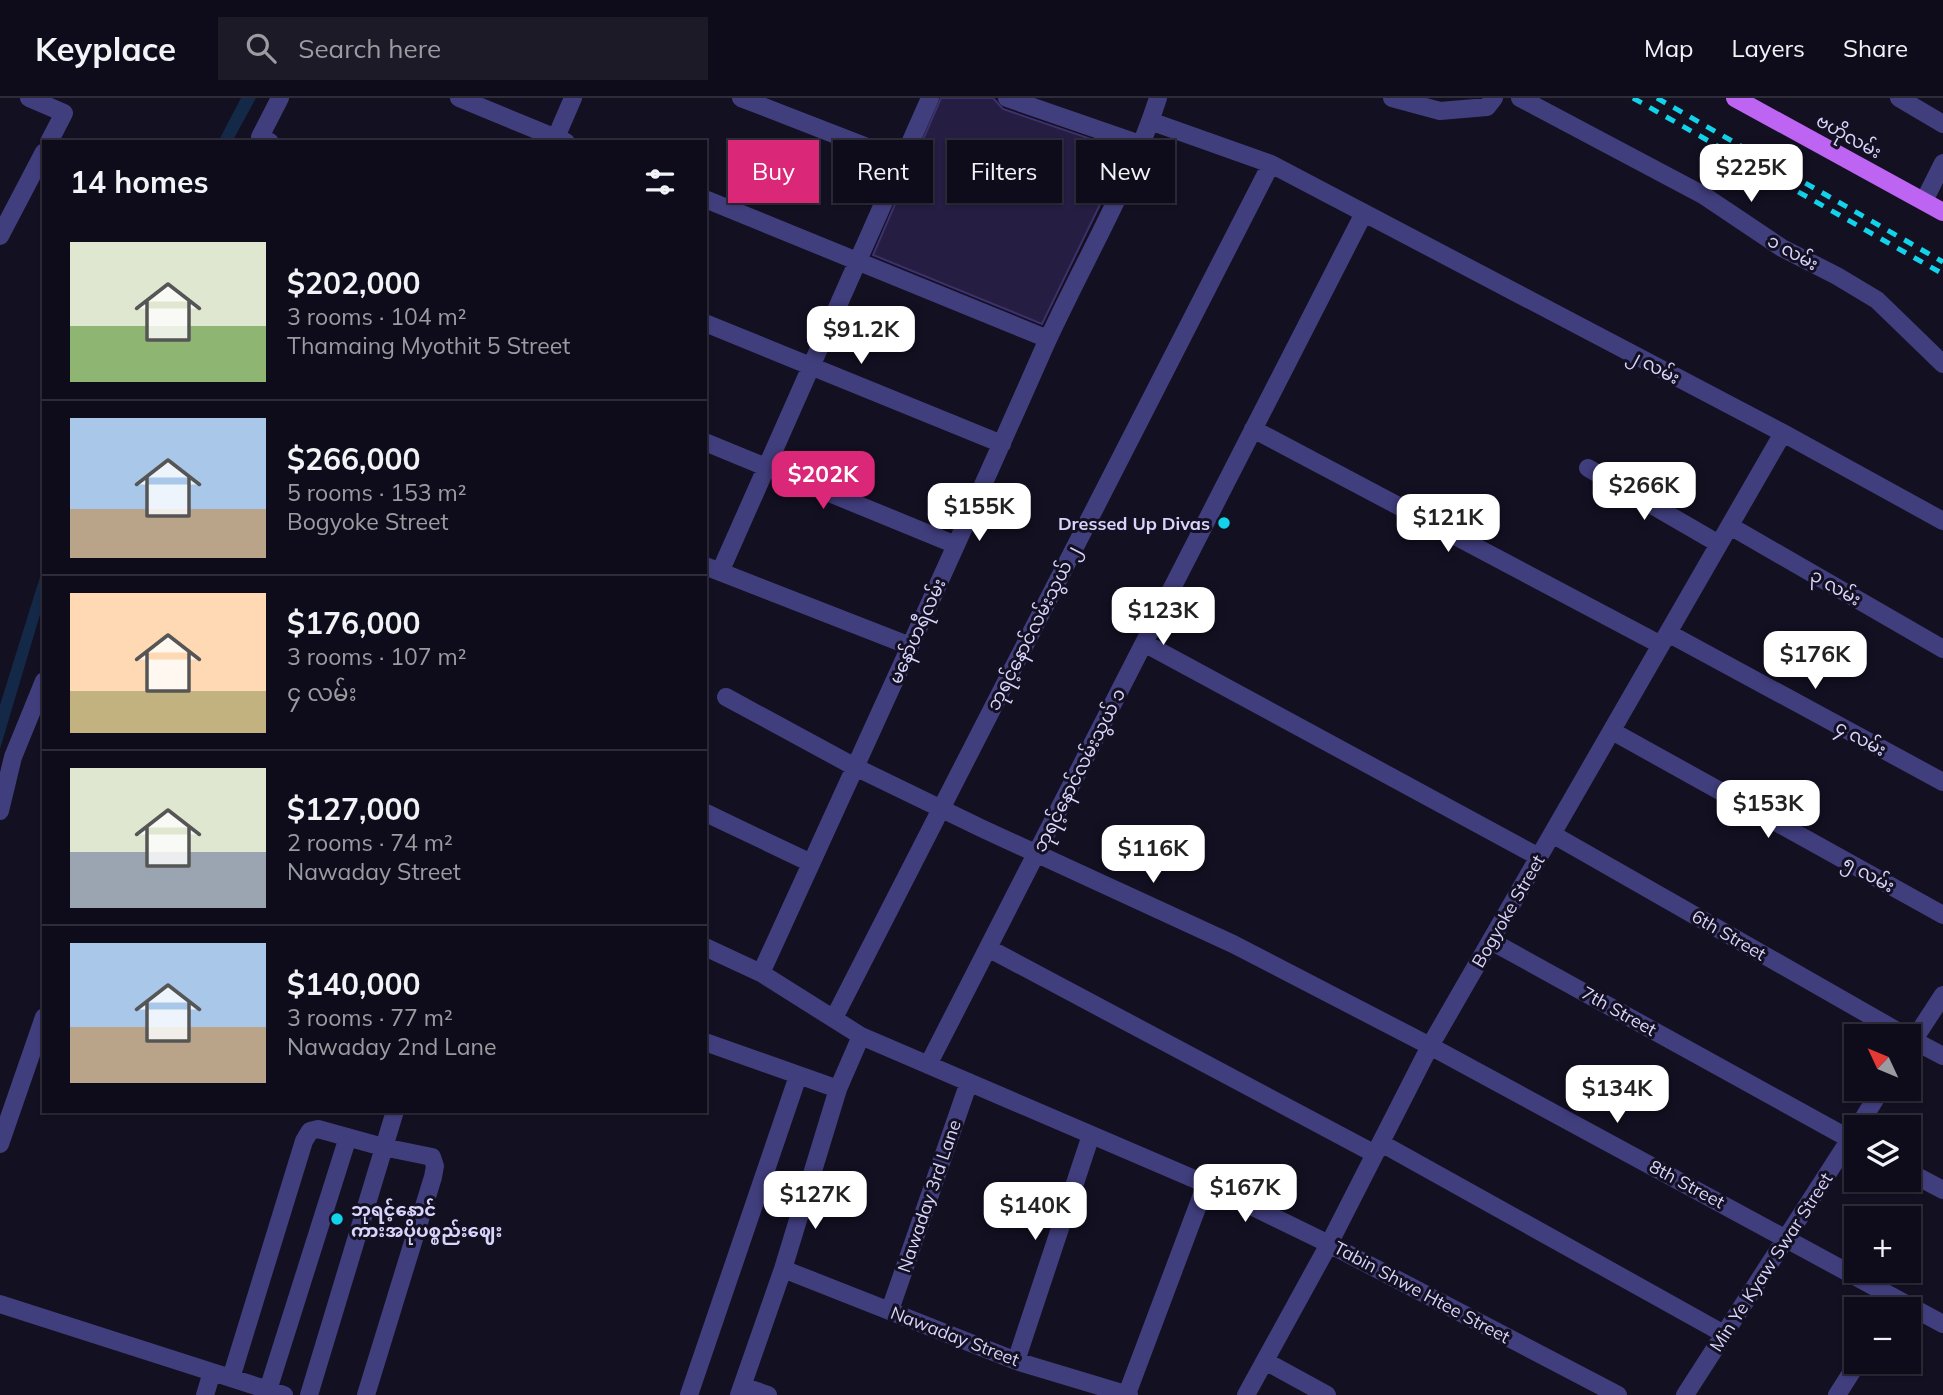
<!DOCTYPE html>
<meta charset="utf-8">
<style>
body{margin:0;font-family:Mulish,"Noto Sans Myanmar",sans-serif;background:#1c1a27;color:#f1f3f6;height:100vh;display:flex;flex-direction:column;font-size:26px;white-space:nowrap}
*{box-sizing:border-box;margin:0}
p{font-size:23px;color:#9b9ba2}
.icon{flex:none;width:38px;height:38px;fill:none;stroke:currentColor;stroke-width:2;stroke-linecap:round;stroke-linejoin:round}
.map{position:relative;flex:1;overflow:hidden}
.sheet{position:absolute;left:42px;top:42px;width:665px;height:973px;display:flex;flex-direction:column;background:#0e0c1a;border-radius:0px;box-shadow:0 2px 5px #0004,0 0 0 2px #2e2c39}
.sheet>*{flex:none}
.banner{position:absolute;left:728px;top:42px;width:665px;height:63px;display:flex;gap:14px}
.needle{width:46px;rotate:314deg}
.fabs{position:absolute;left:1844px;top:926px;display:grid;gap:14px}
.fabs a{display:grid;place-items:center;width:77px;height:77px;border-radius:0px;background:#0e0c1a;box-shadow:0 2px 5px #0004,0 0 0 2px #2e2c39;font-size:35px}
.price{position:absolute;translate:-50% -60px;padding:0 16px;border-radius:14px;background:#fff;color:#222;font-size:23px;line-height:46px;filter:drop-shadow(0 2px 4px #0008)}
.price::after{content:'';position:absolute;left:50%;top:42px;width:21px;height:16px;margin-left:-10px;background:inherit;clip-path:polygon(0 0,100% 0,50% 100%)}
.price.current{background:#db2777;color:#fff}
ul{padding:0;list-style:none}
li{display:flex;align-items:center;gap:21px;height:175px;padding:0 28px}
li+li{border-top:2px solid #2e2c39}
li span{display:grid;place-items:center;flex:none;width:196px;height:140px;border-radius:0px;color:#555}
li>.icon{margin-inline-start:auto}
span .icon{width:84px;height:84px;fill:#fffc;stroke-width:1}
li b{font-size:30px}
h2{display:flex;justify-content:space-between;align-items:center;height:84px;padding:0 28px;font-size:30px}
.tag{padding:0 24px;border-radius:0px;background:#0e0c1a;box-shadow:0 2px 5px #0004,0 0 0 2px #2e2c39;font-size:24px;line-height:63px}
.tag.current{background:#db2777;color:#fff}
header{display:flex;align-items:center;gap:42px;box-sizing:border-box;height:98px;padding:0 35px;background:#0e0c1a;border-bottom:2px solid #2e2c39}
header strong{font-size:33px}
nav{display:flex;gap:38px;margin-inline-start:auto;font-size:24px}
.search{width:490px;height:63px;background:#1c1a27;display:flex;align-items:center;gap:18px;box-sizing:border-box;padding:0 24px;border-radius:0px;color:#9b9ba2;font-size:26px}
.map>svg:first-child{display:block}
.water{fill:#142848}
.building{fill:#251d42;stroke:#3d316c;stroke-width:2}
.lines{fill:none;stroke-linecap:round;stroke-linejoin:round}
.minor{stroke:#413e7e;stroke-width:18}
.major{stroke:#be64f3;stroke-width:18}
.rail{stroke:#12d3ea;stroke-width:5;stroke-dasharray:10 9;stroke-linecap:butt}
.poi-dot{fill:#12d3ea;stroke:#131022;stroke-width:2.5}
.labels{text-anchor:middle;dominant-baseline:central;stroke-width:6;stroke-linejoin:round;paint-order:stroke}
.street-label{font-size:18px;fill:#d9d4fc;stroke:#131022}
.poi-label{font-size:18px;font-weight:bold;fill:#d9d4fc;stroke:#131022;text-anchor:end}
</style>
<header>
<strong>Keyplace</strong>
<div class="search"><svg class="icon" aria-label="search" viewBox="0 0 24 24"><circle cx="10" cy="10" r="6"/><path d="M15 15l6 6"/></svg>Search here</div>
<nav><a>Map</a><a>Layers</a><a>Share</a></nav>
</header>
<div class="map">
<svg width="1943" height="1297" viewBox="0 0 1943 1297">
<rect width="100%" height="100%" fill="#131022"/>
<path class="water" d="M241,0H256L232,44H218Z
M44,466V503L0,651V607Z"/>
<path class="building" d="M941,0H993L1003,11L1126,53L1042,226L873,157Z"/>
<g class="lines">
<path class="minor" d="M29,0L64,15L49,44
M459,0L566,44
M741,0L903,63
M1007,0L1140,46
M1392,0L1440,13L1487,9L1494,0
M1520,0L1703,97L1782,150L1837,178L1877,202L1943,266
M1899,0L1943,26
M1150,23L1271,66L1783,335L1943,423
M270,44L260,39L280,0
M554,44L573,0
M705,101L1048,241
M1924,103L1943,65
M0,138L44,54
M705,225L1002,346
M1253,331L1661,547
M705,344L956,447
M1588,370L1719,446
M1730,428L1943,551
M705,468L910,548
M720,474L930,0
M1668,535L1943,684
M1144,545L1539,759
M726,599L855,669L983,731L1233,846L1430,948L1943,1226
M1612,633L1943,817
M0,713L13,659L44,583
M706,715L811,765
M1552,736L1906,938
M1491,843L1857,1045
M705,849L761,875L861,938
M988,850L1375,1056
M761,875C856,667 952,459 1044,250C1081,168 1131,85 1158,0
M834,920L1271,66
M1909,940L1943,958
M705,944L838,991
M1909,949L1943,897
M928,967L1364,115
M1858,1029L1882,990
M1381,1045L1724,1236
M0,1046L44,919
M1909,1074L1943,1092
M783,1171L1016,1263L1129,1297
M0,1206L212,1274
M890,1212L969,984
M1016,1263L1091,1037
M1265,1263L1327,1297
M231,1280L304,1043L310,1033L318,1031L383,1049L432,1059L435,1068L433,1079L366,1297
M742,1288L768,1297
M268,1292L348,1039
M1127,1296L1206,1086
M205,1297L212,1274L284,1297
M309,1297L395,1013
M689,1297L798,978
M739,1297L783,1171L838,991L861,938L1206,1086L1329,1146L1618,1297
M1246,1297L1329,1146L1430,948L1783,335
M1685,1297L1857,1030
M1837,1297L1858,1264"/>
<path class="major" d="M1735,0L1943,114"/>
<path class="rail" d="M1633,0L1943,176
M1657,0L1943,164"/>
</g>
<g class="poi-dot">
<circle cx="1224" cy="425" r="7"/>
<circle cx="337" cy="1121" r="7"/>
</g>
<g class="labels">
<g class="street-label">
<text transform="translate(1849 38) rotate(29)">ဗဟိုလမ်း</text>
<text transform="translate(1793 154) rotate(29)">၁ လမ်း</text>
<text transform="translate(1654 268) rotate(28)">၂ လမ်း</text>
<text transform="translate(1836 489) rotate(30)">၃ လမ်း</text>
<text transform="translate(1033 530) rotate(-63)">ဘုရင့်နောင်လမ်းသွယ် ၂</text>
<text transform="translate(917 533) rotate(-66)">မနော်ဟရီလမ်း</text>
<text transform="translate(1861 640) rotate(29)">၄ လမ်း</text>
<text transform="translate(1079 672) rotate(-63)">ဘုရင့်နောင်လမ်းသွယ် ၁</text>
<text transform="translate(1869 776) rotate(29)">၅ လမ်း</text>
<text transform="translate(1508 813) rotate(-60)">Bogyoke Street</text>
<text transform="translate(1729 837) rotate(30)">6th Street</text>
<text transform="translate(1619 913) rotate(29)">7th Street</text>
<text transform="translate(1687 1086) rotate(28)">8th Street</text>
<text transform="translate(929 1098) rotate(-71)">Nawaday 3rd Lane</text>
<text transform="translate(1771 1164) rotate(-57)">Min Ye Kyaw Swar Street</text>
<text transform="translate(1422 1194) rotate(28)">Tabin Shwe Htee Street</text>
<text transform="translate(955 1238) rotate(21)">Nawaday Street</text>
</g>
<g class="poi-label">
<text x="1210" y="425">Dressed Up Divas</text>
<text x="351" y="1111" text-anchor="start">ဘုရင့်နောင်<tspan x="351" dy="21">ကားအပိုပစ္စည်းဈေး</tspan></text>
</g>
</g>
</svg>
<div class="fabs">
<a><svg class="needle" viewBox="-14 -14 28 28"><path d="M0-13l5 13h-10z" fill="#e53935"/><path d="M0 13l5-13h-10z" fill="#9b9ba2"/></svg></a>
<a><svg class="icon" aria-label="layers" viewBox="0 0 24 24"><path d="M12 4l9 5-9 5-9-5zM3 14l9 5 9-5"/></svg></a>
<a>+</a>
<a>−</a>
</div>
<b class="price" style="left:1751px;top:106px">$225K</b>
<b class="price" style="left:861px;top:268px">$91.2K</b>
<b class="price current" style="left:823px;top:413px">$202K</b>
<b class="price" style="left:1644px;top:424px">$266K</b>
<b class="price" style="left:979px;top:445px">$155K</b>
<b class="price" style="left:1448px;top:456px">$121K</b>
<b class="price" style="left:1163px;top:549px">$123K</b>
<b class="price" style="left:1815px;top:593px">$176K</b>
<b class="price" style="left:1768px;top:742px">$153K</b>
<b class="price" style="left:1153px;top:787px">$116K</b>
<b class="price" style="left:1617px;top:1027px">$134K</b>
<b class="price" style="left:1245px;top:1126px">$167K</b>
<b class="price" style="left:815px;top:1133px">$127K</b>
<b class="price" style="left:1035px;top:1144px">$140K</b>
<div class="banner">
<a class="tag current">Buy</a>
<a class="tag">Rent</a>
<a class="tag">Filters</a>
<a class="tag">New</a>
</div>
<section class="sheet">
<h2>14 homes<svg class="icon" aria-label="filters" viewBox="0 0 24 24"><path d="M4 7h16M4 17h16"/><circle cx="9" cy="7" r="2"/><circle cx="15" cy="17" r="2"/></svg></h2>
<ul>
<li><span style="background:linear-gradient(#dfe7d0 60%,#8fb573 0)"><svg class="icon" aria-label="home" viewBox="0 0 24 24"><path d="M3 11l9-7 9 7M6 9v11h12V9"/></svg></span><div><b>$202,000</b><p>3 rooms · 104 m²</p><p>Thamaing Myothit 5 Street</p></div></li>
<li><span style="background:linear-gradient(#a9c7e8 65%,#b9a48a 0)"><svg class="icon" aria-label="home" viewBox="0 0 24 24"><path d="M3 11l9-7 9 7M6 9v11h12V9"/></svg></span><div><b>$266,000</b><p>5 rooms · 153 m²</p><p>Bogyoke Street</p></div></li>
<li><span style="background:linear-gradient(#ffd9b3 70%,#c2b280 0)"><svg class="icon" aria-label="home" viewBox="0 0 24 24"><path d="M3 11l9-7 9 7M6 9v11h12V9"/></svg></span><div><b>$176,000</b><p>3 rooms · 107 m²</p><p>၄ လမ်း</p></div></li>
<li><span style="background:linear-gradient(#dfe7d0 60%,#9aa5b1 0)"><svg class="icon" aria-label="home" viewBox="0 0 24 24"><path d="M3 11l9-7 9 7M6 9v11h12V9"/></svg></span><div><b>$127,000</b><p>2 rooms · 74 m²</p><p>Nawaday Street</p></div></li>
<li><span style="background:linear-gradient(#a9c7e8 60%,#b9a48a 0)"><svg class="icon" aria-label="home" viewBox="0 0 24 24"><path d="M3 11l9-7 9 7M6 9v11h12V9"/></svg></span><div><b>$140,000</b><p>3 rooms · 77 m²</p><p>Nawaday 2nd Lane</p></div></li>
</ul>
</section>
</div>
